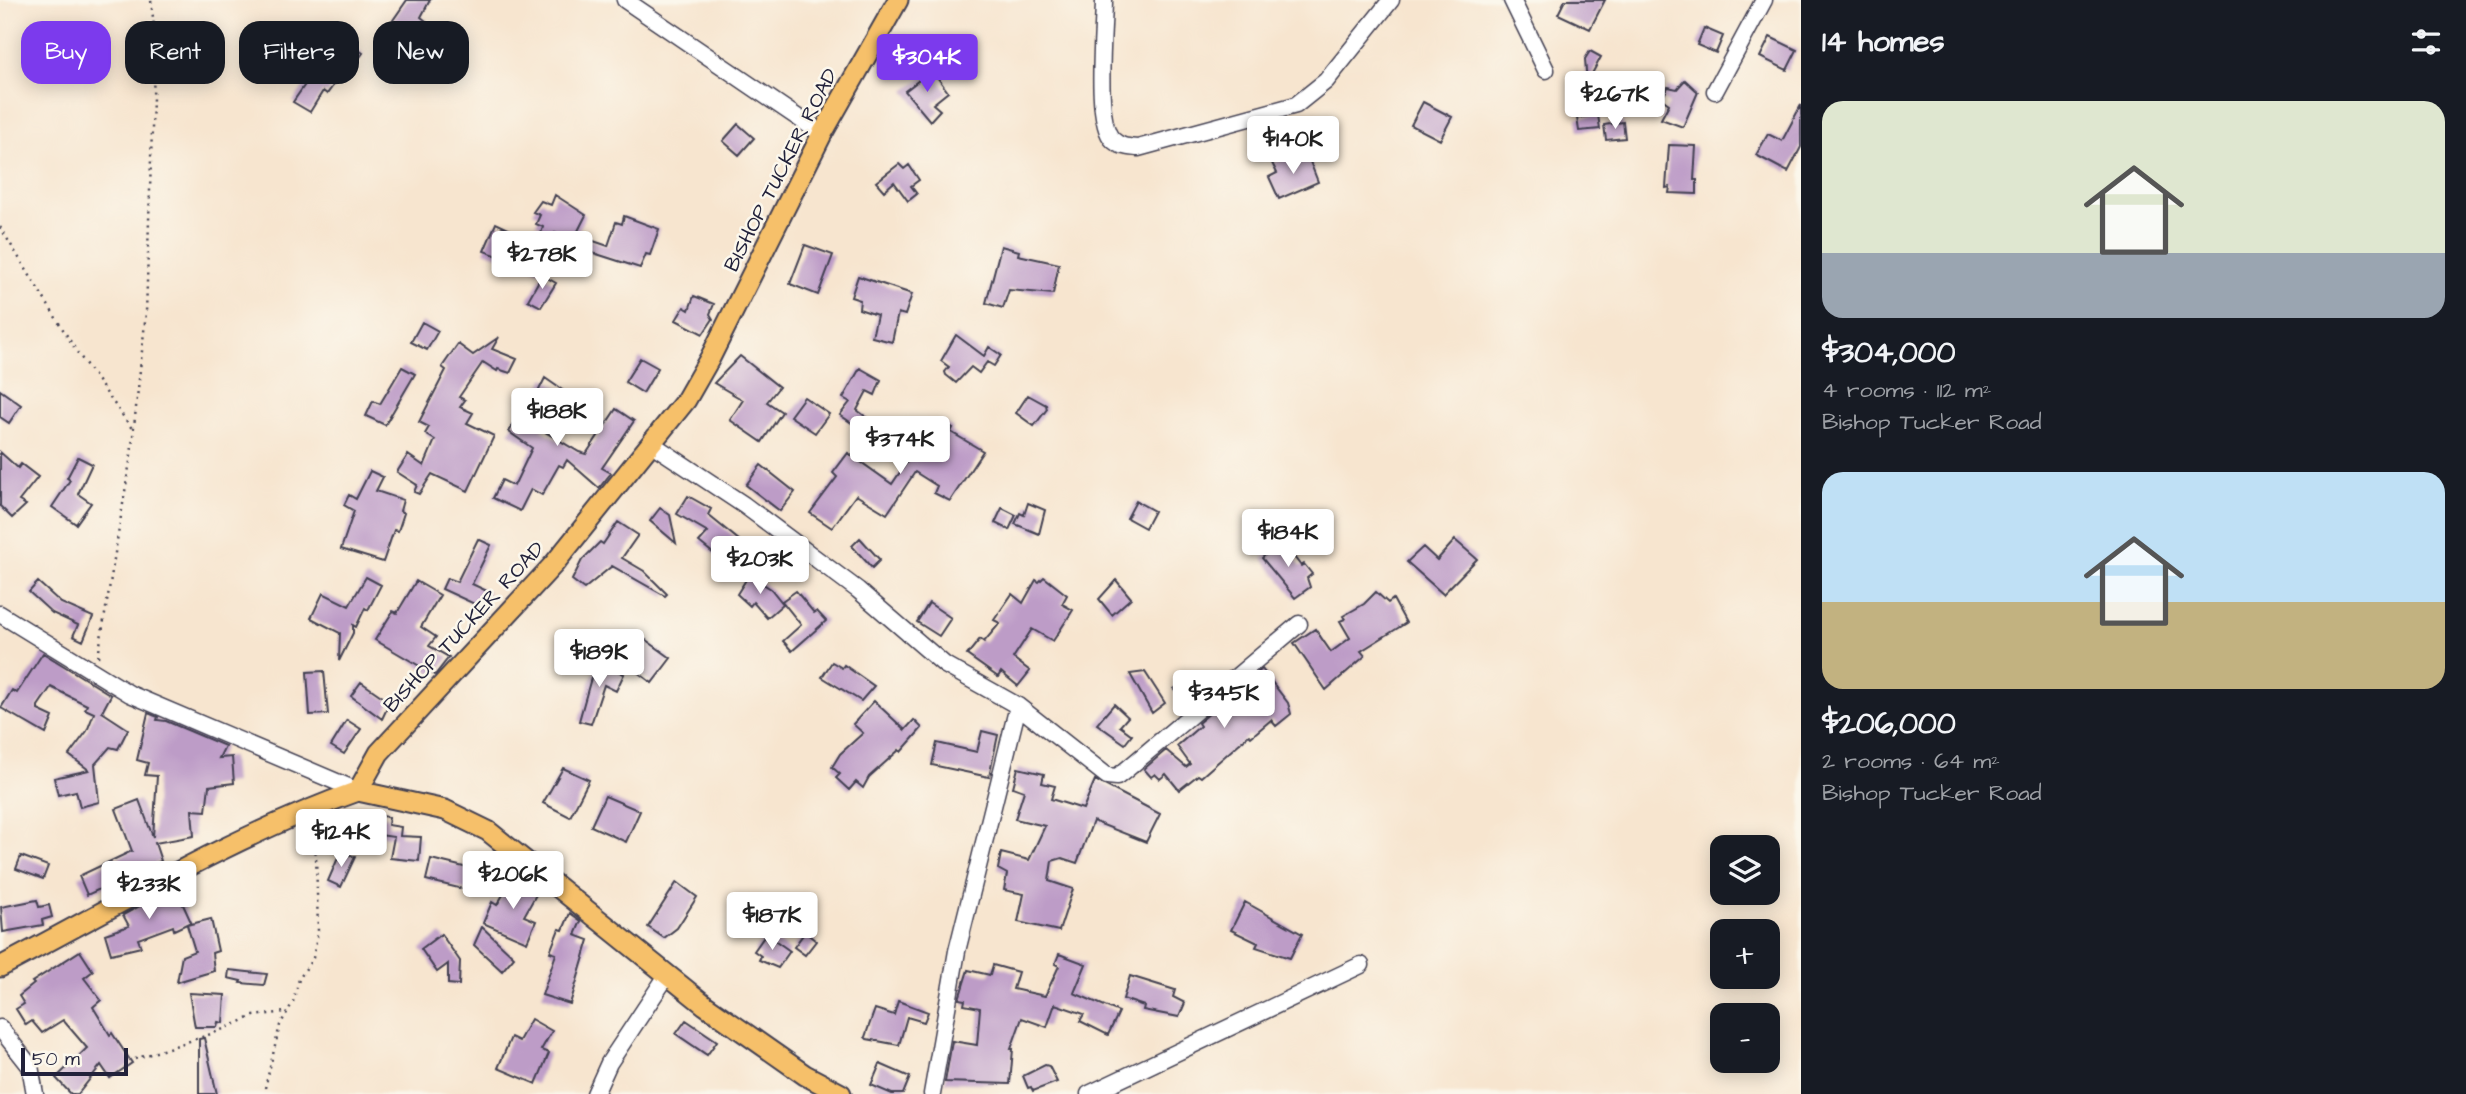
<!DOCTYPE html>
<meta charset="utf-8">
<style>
body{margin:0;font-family:"Architects Daughter",sans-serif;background:#20242c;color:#f1f3f6;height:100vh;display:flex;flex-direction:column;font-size:26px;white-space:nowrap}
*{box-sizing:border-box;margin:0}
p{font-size:23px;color:#9ea1a6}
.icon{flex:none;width:38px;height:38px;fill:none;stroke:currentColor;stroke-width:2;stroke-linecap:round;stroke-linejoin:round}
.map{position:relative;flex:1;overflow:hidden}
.sheet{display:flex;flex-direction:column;background:#171b24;width:665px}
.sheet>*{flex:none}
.hud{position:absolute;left:21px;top:21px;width:665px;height:63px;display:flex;gap:14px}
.tools{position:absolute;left:1710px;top:835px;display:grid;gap:14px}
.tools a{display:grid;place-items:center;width:70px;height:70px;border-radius:14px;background:#171b24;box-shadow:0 4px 18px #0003;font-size:35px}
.scale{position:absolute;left:21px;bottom:18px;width:107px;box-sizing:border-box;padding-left:7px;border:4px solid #22223b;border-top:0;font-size:19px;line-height:24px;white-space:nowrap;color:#22223b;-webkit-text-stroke:5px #fbf7ec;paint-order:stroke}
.price{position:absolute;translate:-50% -60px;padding:0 16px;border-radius:7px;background:#fff;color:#222;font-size:23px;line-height:46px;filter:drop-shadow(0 2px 4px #0008)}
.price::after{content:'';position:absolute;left:50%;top:42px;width:21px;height:16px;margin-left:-10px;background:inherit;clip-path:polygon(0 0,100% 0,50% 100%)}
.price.selected{background:#7c3aed;color:#fff}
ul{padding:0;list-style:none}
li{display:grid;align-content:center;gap:14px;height:371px;padding:0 21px}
li span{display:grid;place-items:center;height:217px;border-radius:21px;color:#555}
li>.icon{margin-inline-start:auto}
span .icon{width:126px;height:126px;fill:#fffc;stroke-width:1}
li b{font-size:30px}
h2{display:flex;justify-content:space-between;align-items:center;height:84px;padding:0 21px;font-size:30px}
.chip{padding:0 24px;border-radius:21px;background:#171b24;box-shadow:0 4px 18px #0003;font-size:24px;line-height:63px}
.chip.selected{background:#7c3aed;color:#fff}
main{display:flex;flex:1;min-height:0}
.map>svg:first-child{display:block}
.building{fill:#bd9cc7}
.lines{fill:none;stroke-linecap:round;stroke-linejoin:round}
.minor-casing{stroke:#423f51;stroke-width:19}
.major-casing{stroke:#423f51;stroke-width:23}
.path{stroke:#423f51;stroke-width:2.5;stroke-dasharray:2 5;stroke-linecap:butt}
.minor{stroke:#fff;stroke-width:16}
.major{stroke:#f6c06b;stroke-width:19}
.labels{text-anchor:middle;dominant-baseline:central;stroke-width:5;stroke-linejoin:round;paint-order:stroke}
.street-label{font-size:21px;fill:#22223b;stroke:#fbf7ec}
</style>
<main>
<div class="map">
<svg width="1801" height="1094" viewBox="0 0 1801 1094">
<rect width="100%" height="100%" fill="#fbf7ec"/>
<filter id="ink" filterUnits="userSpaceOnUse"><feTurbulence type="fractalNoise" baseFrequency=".0143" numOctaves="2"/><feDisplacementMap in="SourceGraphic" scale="14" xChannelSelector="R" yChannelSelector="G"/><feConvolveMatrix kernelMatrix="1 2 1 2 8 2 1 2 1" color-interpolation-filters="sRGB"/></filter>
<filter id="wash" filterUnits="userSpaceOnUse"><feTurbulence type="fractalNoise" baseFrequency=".00686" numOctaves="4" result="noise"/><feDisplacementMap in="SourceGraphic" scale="28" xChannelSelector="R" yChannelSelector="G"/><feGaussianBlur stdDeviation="1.57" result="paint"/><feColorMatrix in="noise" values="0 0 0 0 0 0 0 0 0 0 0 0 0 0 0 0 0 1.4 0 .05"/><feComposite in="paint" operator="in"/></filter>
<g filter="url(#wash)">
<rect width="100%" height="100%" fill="#f7e5cf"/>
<g id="blocks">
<path class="building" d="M407,0H430L421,17L426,21L404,52L396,46L390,56L380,51L387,40L382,36Z
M1565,0H1605L1590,29L1558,14Z
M1704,28L1723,36L1716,53L1697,45Z
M1770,37L1797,50L1787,70L1760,57Z
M349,43L363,53L347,75L343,72L327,94L323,91L310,112L293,102L322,60L332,67Z
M1590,51L1601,57L1587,83L1585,59Z
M932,70L948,92L933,104L940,110L930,121L905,91Z
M1685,80L1698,92L1683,127L1661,119L1669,104L1662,99L1668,87L1677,89Z
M1423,102L1452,117L1440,140L1411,125Z
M1801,105V147L1788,172L1756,155L1768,134L1782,141Z
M1598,115L1600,129L1579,131L1577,118Z
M1623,122L1625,138L1606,140L1604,125Z
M738,124L754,138L739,155L723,141Z
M1669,145L1696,146L1694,180H1697V194L1669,193L1670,187L1666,188Z
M1307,154L1318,182L1279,199L1269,177L1277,173L1272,163L1286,158L1294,161Z
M899,164L904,169L909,165L919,180L911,186L917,194L908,201L894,182L884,191L876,182Z
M555,195L586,215L573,241L555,233L543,272L484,251L496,223L513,231L507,244L535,254L543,227L536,224L540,215L533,212L541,201L551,205Z
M624,216L659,229L650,255L646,254L640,268L575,247L579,236L608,246L616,222L622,224Z
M805,245L833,255L818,295L790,284Z
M1001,246L1019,251L1018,255L1059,264L1053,294L1009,290L1003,308L986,303Z
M542,275L556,283L541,307L528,300Z
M858,276L912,294L905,315L898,313L892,342L872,337L877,315L859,309L860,300L851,297Z
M694,296L714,304L710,314L713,319L703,334L676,320L684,307L689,310Z
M422,322L438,331L427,350L411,342Z
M956,335L984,356L989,347L1001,355L994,366L987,362L979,373L971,367L956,383L946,375L945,372L949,367L941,361Z
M499,337L492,349L517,359L510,373L498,369L497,371L483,362L459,397L465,400L460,407L473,413L467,423L494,436L468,491L432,474L419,494L414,492L417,485L397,472L408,455L424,466L435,440L425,434L429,427L419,422L446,370L442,367L458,344L473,355Z
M740,356L779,387L767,402L782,412L762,442L730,420L743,400L714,383Z
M640,358L658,368L643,393L625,382Z
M402,367L415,374L385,425L366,416L373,401L380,404Z
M860,368L881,380L875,395L867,391L857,410L866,417L859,428L840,415L850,402L843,398Z
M545,378L571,396L561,416L549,412L542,430L579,452L586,454L616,409L634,421L602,468L611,473L599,488L567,460L563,467L559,465L542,495L531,489L520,511L493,498L502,480L514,486L532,448L509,432L518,416L524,420Z
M0,390L21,405L9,423L0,417Z
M1028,395L1046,405L1047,409L1034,426L1016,413Z
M804,397L829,414L815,433L790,416Z
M942,422L953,428L951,432L983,451L950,501L934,493L937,486L915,472L887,514L856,495L832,528L810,513L837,477L833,473L848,453L892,484L919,444L927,450Z
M0,452L18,468L21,464L38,477L19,501L26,505L12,518L0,506Z
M78,457L92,464L78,494L91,503L76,524L52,507L70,480L67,478Z
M761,465L795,492L780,511L746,485Z
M370,471L383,477L376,491L403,500L400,511L404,513L398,531L394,530L383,562L341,549L354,511L344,505L349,495L356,499Z
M688,496L711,509L708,515L740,541L724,562L699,542L708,532L677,514Z
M1136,501L1154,511L1145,528L1127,518Z
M1028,503L1045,510L1039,534L1015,524L1020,513L1024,515Z
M660,508L670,515L676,543L650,521Z
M1002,508L1016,515L1009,530L995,523Z
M618,522L638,535L622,558L644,571L667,594L665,596L612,566L584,589L572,580L582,560L600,542L603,544Z
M860,538L880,560L872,568L852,546Z
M478,539L491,545L472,584L489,592L481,607L442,589L447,578L457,582Z
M1281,540L1301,566L1304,564L1312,574L1307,578L1310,587L1295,598L1262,558Z
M1455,540L1477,559L1443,594L1407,562L1423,547L1437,560Z
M749,575L771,589L783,604L767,618L753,602L750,606L737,594Z
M366,577L381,585L368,610L365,608L356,627L353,625V633L339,661L340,633L311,618L323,593L349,606Z
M1044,577L1067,595L1062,604L1073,610L1053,641L1032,629L1013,658L1030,671L1018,686L1001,672L998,677L967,655L980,639L984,642L1000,623L994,620L1012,594L1023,603L1036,580L1039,582Z
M1116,580L1131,598L1112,615L1099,599Z
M416,581L440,595L421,627L436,637L429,646L449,657L435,675L375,640L393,611L397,613Z
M38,582L61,603L93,617L83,641L73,636L78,625L52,613L29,592Z
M796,591L814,613L817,611L826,621L792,651L783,641L801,625L782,601Z
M1376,592L1388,603L1393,599L1406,623L1361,651L1365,656L1326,690L1294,643L1315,629L1331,652L1350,638L1340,621L1345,619L1343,616L1364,604Z
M929,603L951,618L939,636L917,622Z
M646,640L671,658L652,683L628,665Z
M43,653L111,695L102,712L128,729L118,749L110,747L95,764L99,802L80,807L76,791L58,795L54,778L89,770L69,755L87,731L94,713L85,709L87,705L51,687L38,706V710L53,717L46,734L1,708L12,690L17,693Z
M599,661L624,674L616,691L604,685L591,724L579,721L591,678Z
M832,662L842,668L844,665L874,686L861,701L822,677Z
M1262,669L1288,703L1291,714L1276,726L1271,720L1251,737L1249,735L1201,777L1198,775L1179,790L1166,774L1160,779L1155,774L1151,777L1144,769L1166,750L1186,767L1190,764L1177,746L1200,726L1198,723Z
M324,671L328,714L310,715L307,672Z
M1145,672L1165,703L1152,713L1130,674Z
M1185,681L1196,697L1186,706L1174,689Z
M361,682L390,702L382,719L351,696Z
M874,701L905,730L914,720L922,728L901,752L899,750L869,777L863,788L856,782L849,790L836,778L840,774L832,767L840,754L863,733L853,724Z
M1114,704L1128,717L1120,726L1132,735L1125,744L1097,724Z
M148,713L158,717L157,720L166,721L225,746L219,758L232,757L234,783L209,786L206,811L192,810L194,836L155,843L161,861L87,895L79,876L132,851L116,809L139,800L153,837L157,776L145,775L148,763L137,760Z
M347,720L361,729L344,754L331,746Z
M982,731L998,735L989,777L932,765L937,743L977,752Z
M563,768L589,780L570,817L543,803Z
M1018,768L1044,774L1042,783L1055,786L1051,799L1083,809L1095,780L1160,814L1146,842L1093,821L1077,863L1062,858L1052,861L1049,881L1073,889L1059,931L1018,922L1024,894L1004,890L1007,874L998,869L1001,853L1029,860L1045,826L1015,819L1024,791L1013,787Z
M605,796L640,811L626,842L591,826Z
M367,814L389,817L388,825L401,827L400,836L421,837L419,861L390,858L394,837L365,833Z
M341,851L355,857L341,887L328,881Z
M21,856L48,866L43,879L16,869Z
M431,859L472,869L467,890L426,880Z
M514,876L538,891L524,916L536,921L527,942L483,923L492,902L497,905Z
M677,882L697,897L677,928L664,938L648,927Z
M175,887L191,922L174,930L173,926L138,939L141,947L111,954L105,934L129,926L123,915Z
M37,900L39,907L49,905L52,917L42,920L43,925L3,932L1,907Z
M1245,902L1302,934L1290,958L1256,947L1258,943L1231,930Z
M570,913L581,921L575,935L589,940L570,1004L542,995L556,954L550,952L559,929L563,930Z
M211,919L218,951L212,953L214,971L177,982L182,956L195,951L187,925Z
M482,927L514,957L502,971L474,945Z
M805,932L816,941L805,955L794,947Z
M441,934L460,961L459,985L448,984V964L437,972L421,949Z
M766,934L790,951L778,968L759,960L761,956L754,951Z
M80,951L93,971L84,978L101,1000L93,1007L110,1035L112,1033L132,1063L110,1078L101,1065L78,1094H71L56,1078L87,1048L63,1020L42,1033L32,1021L26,1025L16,1009L24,1004L19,996L34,984L32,982Z
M1059,954L1086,964L1074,993L1119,1012L1108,1035L1080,1021L1084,1014L1055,1004L1047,1027L1022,1018L1011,1049H1013L1010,1084L945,1082L952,1041L977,1045L980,1008L964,1005L965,1000L959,999L968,970L990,975L993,965L1018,972L1013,989L1045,996L1059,966L1055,964Z
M229,970L267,974L264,985L240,983L241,981L228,978Z
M1130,976L1175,990L1173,997L1185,1003L1179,1017L1143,1010L1144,1006L1123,999Z
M189,993L225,995L223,1023L218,1022L217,1027H195Z
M898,1001L928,1012L924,1022L907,1017L899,1045L867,1039L865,1037L875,1009L894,1015Z
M531,1019L552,1031L541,1050L549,1053L536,1084L498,1068L511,1037L519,1041Z
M686,1020L717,1041L707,1055L676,1034Z
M204,1038L217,1094H199V1039Z
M880,1064L910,1077L903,1094H892L871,1085Z
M1045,1065L1049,1066L1057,1082L1033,1091L1031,1087L1028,1088L1023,1076Z"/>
</g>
</g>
<g filter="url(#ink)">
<use href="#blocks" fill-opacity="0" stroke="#423f51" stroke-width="2"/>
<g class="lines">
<defs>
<path id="minor" d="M625,0L822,134
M1104,0C1104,28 1094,123 1113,140C1120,147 1129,147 1138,148L1296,105L1326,81L1391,0
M1512,0L1546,70
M1715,91L1764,0
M652,444L744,505L858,590L945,665L1018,706L1107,776L1117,777L1126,770L1299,624
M0,614L130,694L358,791
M0,1028L30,1066L35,1094
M595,1094L609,1063L668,974
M932,1094L957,951L1018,706
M1089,1094L1361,965"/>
<path id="major" d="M358,791L379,753L554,564L686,400L710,358L822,134L898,0
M358,791L445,810L488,831L705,1005L805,1075L841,1094
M0,967C117,906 234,835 358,791"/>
</defs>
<use href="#minor" class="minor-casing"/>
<use href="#major" class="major-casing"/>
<path class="path" d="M0,227L77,352L133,430
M98,657L131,455L146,313L155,36L151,0
M135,1059L214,1033L254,1016L285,1012
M265,1088L280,1025L293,1002L299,979L313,958L318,932L316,854L308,827"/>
<use href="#minor" class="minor"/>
<use href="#major" class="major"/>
</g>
</g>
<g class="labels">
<g class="street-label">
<text transform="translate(781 170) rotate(-63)">BISHOP TUCKER ROAD</text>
<text transform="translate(464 627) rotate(-47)">BISHOP TUCKER ROAD</text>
</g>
</g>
</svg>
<div class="tools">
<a><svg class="icon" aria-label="layers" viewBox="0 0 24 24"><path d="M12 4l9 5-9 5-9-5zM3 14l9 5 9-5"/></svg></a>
<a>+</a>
<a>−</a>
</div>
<div class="scale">50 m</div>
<b class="price selected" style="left:927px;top:94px">$304K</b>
<b class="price" style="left:1615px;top:131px">$267K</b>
<b class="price" style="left:1293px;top:176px">$140K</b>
<b class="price" style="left:542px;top:291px">$278K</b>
<b class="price" style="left:557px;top:448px">$188K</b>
<b class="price" style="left:900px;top:476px">$374K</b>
<b class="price" style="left:1288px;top:569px">$184K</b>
<b class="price" style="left:760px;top:596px">$203K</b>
<b class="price" style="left:599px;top:689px">$189K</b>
<b class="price" style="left:1224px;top:730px">$345K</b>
<b class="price" style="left:341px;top:869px">$124K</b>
<b class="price" style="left:513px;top:911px">$206K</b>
<b class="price" style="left:149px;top:921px">$233K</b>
<b class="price" style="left:772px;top:952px">$187K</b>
<div class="hud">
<a class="chip selected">Buy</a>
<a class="chip">Rent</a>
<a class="chip">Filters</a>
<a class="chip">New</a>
</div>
</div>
<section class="sheet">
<h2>14 homes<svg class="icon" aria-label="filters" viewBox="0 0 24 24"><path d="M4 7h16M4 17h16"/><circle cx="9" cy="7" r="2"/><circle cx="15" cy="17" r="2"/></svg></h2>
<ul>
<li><span style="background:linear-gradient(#dfe7d0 70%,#9aa5b1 0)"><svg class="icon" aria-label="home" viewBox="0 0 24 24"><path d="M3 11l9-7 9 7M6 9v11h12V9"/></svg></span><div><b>$304,000</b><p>4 rooms · 112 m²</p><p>Bishop Tucker Road</p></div></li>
<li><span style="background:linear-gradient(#bfe0f5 60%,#c2b280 0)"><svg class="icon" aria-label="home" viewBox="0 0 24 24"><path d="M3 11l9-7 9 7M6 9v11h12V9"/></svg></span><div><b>$206,000</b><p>2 rooms · 64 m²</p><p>Bishop Tucker Road</p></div></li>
</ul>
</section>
</main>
